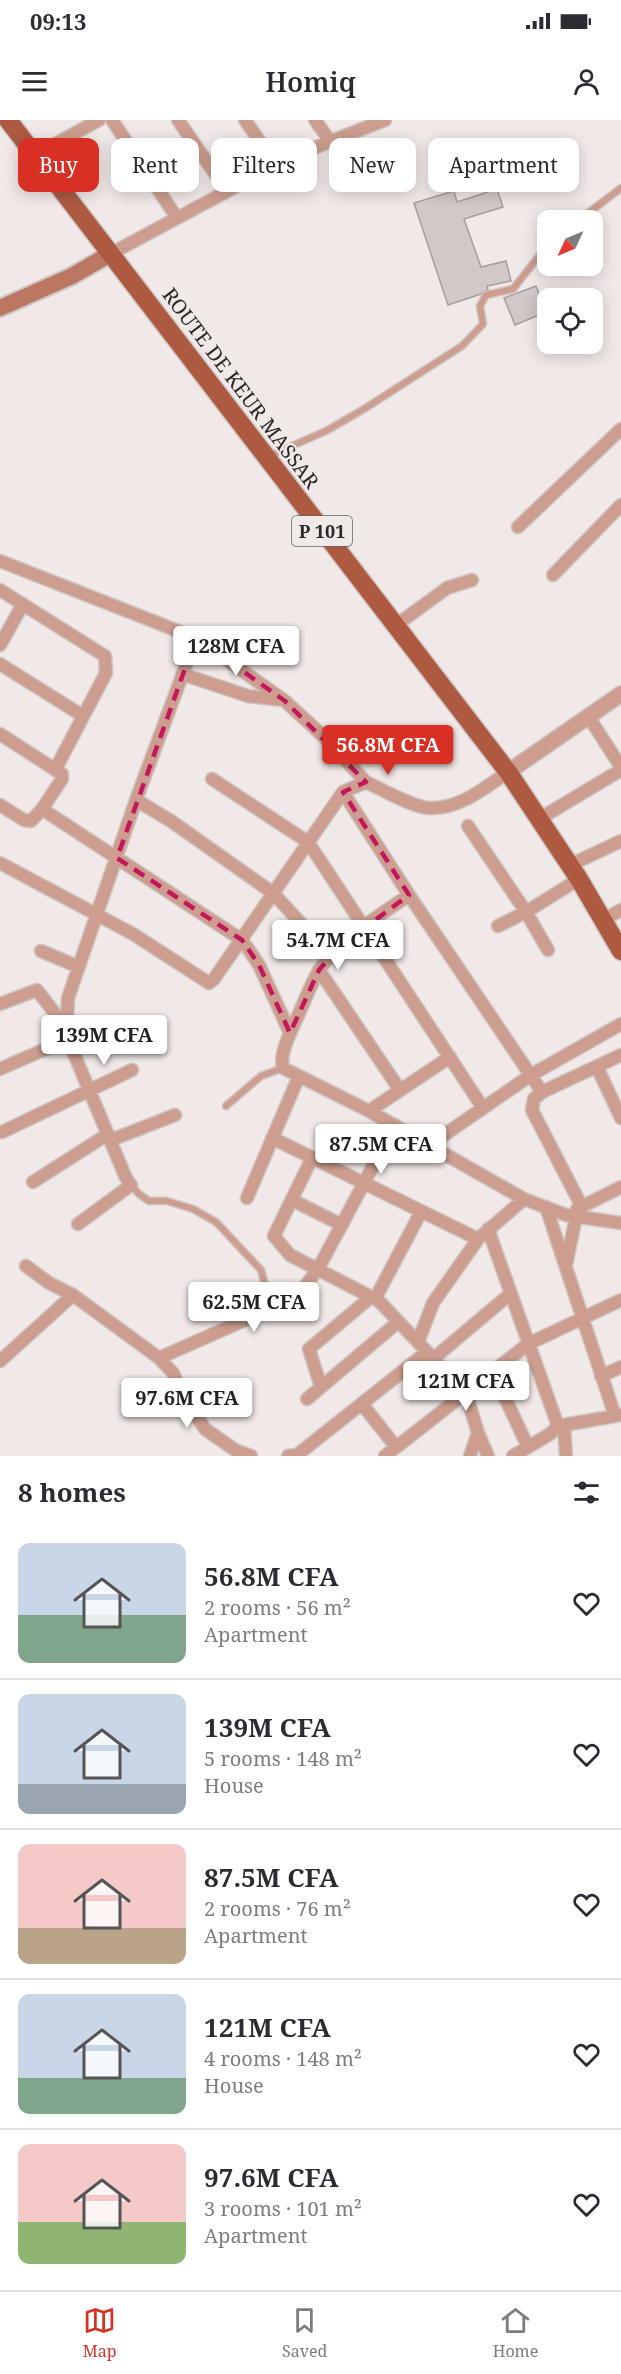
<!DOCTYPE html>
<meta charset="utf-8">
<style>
body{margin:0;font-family:"Noto Serif",serif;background:#f7f7f7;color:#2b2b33;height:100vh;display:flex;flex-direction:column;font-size:22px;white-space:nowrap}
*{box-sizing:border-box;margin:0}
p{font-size:20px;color:#7c7c81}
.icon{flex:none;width:33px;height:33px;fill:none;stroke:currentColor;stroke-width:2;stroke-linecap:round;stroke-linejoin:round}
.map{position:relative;height:1336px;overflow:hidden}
.side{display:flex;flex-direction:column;background:#fff;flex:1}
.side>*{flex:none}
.guide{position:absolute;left:18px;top:18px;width:585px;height:54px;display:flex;gap:12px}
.needle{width:39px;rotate:226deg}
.fabs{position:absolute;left:537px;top:90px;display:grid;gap:12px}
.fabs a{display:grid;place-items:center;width:66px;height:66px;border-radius:12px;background:#fff;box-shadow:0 3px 15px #0003;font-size:30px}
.price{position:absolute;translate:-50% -51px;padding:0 14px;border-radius:6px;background:#fff;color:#222;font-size:20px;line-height:39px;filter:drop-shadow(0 2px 3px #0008)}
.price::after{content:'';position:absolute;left:50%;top:36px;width:18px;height:14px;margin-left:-9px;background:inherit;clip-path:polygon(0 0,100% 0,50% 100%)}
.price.current{background:#d93025;color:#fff}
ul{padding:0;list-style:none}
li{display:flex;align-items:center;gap:18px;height:150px;padding:0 18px}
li+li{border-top:2px solid #e1e1e2}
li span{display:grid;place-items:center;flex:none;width:168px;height:120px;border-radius:12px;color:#555}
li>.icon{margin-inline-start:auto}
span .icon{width:72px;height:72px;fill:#fffc;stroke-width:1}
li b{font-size:26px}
h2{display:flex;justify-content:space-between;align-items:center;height:72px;padding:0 18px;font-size:26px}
.pill{padding:0 21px;border-radius:12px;background:#fff;box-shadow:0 3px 15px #0003;font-size:21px;line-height:54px}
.pill.current{background:#d93025;color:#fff}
.status{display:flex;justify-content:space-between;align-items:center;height:42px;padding:0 30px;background:#fff;direction:ltr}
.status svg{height:16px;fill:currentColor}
header{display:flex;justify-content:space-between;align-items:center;height:78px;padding:0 18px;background:#fff;font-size:27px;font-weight:600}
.tab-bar{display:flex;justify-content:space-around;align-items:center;height:84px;border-top:2px solid #e1e1e2;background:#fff;font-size:16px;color:#7c7c81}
.tab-bar a{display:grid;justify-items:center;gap:3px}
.tab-bar .current{color:#d93025}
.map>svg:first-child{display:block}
.building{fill:#d1c9c7;stroke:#a69e9c;stroke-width:1.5}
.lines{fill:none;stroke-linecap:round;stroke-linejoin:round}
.service-casing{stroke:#cdc6c4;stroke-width:9}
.minor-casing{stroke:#cdc6c4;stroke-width:15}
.tertiary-casing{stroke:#cdc6c4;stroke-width:18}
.secondary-casing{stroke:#cdc6c4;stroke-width:20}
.primary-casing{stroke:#cdc6c4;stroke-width:21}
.service{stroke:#cd9e8f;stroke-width:6}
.minor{stroke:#cd9e8f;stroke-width:12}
.tertiary{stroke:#cd9e8f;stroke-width:15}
.secondary{stroke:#bb7762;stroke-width:16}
.primary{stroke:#ad5a41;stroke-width:18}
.marked{fill:none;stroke:#c2185b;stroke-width:4.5;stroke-dasharray:12 8;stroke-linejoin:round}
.labels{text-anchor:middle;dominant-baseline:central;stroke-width:4.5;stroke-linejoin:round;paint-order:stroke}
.shield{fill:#f1e9e7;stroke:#666261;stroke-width:1.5}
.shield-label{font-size:18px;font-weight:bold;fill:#2b2827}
.street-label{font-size:20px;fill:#2b2827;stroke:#f1e9e7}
</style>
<div class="status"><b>09:13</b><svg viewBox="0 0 49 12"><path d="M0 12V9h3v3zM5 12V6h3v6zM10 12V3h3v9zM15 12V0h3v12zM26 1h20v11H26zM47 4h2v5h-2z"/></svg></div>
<header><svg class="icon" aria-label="menu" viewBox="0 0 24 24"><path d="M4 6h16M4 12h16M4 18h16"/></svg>Homiq<svg class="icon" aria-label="person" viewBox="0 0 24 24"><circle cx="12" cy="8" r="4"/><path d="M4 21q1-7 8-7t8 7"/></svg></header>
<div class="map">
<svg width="621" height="1336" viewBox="0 0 621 1336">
<rect width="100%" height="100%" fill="#f1e9e7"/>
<path class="building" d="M497,69L503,87L464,99L481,147L506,141L511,161L487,166L488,169L481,174L448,185L414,83L454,71L457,82Z
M536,166L546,192L515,205L504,178Z"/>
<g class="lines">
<defs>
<path id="service" d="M579,100L621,68
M269,336L326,311L364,289L462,226L483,204L480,186L486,175L513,169L539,136L548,131
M226,986L261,956L283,948
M131,1065L139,1074L149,1081H167L193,1089L216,1102L261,1150L271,1188"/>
<path id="minor" d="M112,0L177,98
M178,0L227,71
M245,0L276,45
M315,0L330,21
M35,35L99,0
M110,134L291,37L385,0
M518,407L621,309
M0,441L196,518L285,581L323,616L366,662
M553,455L621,385
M0,470L105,536L106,553L55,650
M395,506L447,468L472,460
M0,525L23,484
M0,544L83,596
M182,554L248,576L283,580
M588,596L621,647
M0,614L62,654V659L42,689
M212,659L308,722L483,988
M343,672L409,775L542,972
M136,680L171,701L273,773L331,836
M0,685L24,700L31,701L42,689L242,820L259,845L290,913
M539,699L621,650
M468,706L526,792L548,830
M0,743L133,814L209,863L214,859L343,672L366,662C381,669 414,688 430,688C459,689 485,668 508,652
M570,745L621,721
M409,775C378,797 342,817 320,849C310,864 304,884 296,900C290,914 279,934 283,948L369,991L524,1079L566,1095L621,1103
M603,800L621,790
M498,806L526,792L579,759
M41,831L79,847
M319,850L400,970
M0,884L37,870L67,909
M66,923L68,878L136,680L196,518
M597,947L621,998
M0,949L57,924L66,923L72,929L126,1058L131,1065L78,1104
M369,991L450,937
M2,1012L132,950
M272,1018L478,1119
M111,1020L175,995
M431,1024L531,955L621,904
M312,1038L274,1116L290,1135L379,1181L466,1273L478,1313L488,1336
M33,1062L108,1014
M247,1078L299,956
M292,1080L342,1105
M546,1087L615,1296
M582,1087L532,990L534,979L542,972L621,935
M577,1089L621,1067
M488,1109L558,1306
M566,1145L576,1097
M26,1146L49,1163L73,1175L159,1238L173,1253L183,1275L205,1309L235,1330L251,1336
M375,1179L421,1092
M418,1222L433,1183L478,1119L524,1079
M159,1238L297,1177L318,1149L395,1005
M433,1239L510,1174
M0,1241L73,1175
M493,1252L528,1327
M601,1256L621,1247
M321,1267L309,1229L371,1177
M307,1279L398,1202
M362,1284L396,1327
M564,1305L566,1336
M288,1336L297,1335L427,1232
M385,1336L528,1224L621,1180
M470,1336L478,1313
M513,1336L550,1314L558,1306L621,1295"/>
<path id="tertiary" d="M508,652L621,574"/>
<path id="secondary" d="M0,188L72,156L110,134"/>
<path id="primary" d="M8,0L508,652L579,759L621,831"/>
</defs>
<use href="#service" class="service-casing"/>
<use href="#minor" class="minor-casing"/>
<use href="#tertiary" class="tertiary-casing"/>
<use href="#secondary" class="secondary-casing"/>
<use href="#primary" class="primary-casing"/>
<use href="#service" class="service"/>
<use href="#minor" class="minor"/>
<use href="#tertiary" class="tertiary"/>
<use href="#secondary" class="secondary"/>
<use href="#primary" class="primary"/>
</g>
<path class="marked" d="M196,518L285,581L366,662L343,672L409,775L340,826L319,850L290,913L259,845L242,820L117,738Z"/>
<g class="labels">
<rect class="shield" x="292" y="396" width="60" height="30" rx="4.5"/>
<g class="shield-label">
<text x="322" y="411">P 101</text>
</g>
<g class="street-label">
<text transform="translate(241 268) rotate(53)">ROUTE DE KEUR MASSAR</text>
</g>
</g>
</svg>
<div class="fabs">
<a><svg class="needle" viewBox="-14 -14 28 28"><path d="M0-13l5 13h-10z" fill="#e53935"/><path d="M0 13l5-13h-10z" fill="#7c7c81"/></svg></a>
<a><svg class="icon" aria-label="locate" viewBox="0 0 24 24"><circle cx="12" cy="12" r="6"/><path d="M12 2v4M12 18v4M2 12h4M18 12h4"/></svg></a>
</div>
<b class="price" style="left:236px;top:557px">128M CFA</b>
<b class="price current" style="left:388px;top:656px">56.8M CFA</b>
<b class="price" style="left:338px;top:851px">54.7M CFA</b>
<b class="price" style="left:104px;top:946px">139M CFA</b>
<b class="price" style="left:381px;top:1055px">87.5M CFA</b>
<b class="price" style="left:254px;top:1213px">62.5M CFA</b>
<b class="price" style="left:466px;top:1292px">121M CFA</b>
<b class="price" style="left:187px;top:1309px">97.6M CFA</b>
<div class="guide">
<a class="pill current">Buy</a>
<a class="pill">Rent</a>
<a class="pill">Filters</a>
<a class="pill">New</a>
<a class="pill">Apartment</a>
</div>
</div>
<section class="side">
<h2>8 homes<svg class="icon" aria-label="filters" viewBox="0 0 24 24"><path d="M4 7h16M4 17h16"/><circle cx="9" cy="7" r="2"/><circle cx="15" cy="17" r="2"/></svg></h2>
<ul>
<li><span style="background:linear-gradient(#c9d6e8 60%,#7fa58c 0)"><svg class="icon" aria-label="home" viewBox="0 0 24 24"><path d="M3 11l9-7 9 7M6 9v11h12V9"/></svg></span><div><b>56.8M CFA</b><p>2 rooms · 56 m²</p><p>Apartment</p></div><svg class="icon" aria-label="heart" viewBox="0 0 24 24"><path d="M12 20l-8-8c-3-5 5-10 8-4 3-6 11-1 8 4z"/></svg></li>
<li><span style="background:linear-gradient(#c9d6e8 75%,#9aa5b1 0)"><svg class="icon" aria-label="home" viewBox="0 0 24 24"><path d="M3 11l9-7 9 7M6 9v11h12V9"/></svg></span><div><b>139M CFA</b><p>5 rooms · 148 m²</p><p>House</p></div><svg class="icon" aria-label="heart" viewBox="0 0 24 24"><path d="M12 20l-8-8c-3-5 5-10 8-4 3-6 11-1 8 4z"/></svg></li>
<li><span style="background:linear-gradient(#f6c9c9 70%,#b9a48a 0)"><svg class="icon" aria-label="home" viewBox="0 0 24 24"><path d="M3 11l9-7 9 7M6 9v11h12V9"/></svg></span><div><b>87.5M CFA</b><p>2 rooms · 76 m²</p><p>Apartment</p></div><svg class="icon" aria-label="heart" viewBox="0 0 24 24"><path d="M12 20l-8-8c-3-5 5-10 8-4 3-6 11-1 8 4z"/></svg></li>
<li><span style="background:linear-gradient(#c9d6e8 70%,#7fa58c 0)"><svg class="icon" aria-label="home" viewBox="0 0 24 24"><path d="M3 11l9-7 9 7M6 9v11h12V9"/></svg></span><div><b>121M CFA</b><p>4 rooms · 148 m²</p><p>House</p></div><svg class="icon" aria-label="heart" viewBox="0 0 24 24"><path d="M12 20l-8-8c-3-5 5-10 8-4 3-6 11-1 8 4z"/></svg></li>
<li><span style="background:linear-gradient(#f6c9c9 65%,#8fb573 0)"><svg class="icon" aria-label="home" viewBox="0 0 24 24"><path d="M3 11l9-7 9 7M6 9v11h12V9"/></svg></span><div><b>97.6M CFA</b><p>3 rooms · 101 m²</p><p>Apartment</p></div><svg class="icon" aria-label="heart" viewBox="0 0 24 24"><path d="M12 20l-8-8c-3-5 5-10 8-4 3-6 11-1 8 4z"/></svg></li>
</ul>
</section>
<nav class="tab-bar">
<a class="current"><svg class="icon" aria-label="map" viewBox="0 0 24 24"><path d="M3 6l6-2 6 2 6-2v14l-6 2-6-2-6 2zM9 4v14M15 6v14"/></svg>Map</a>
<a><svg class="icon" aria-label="saved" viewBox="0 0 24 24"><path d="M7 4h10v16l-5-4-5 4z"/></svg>Saved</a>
<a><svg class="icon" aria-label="home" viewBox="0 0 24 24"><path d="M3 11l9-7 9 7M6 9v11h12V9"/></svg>Home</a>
</nav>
